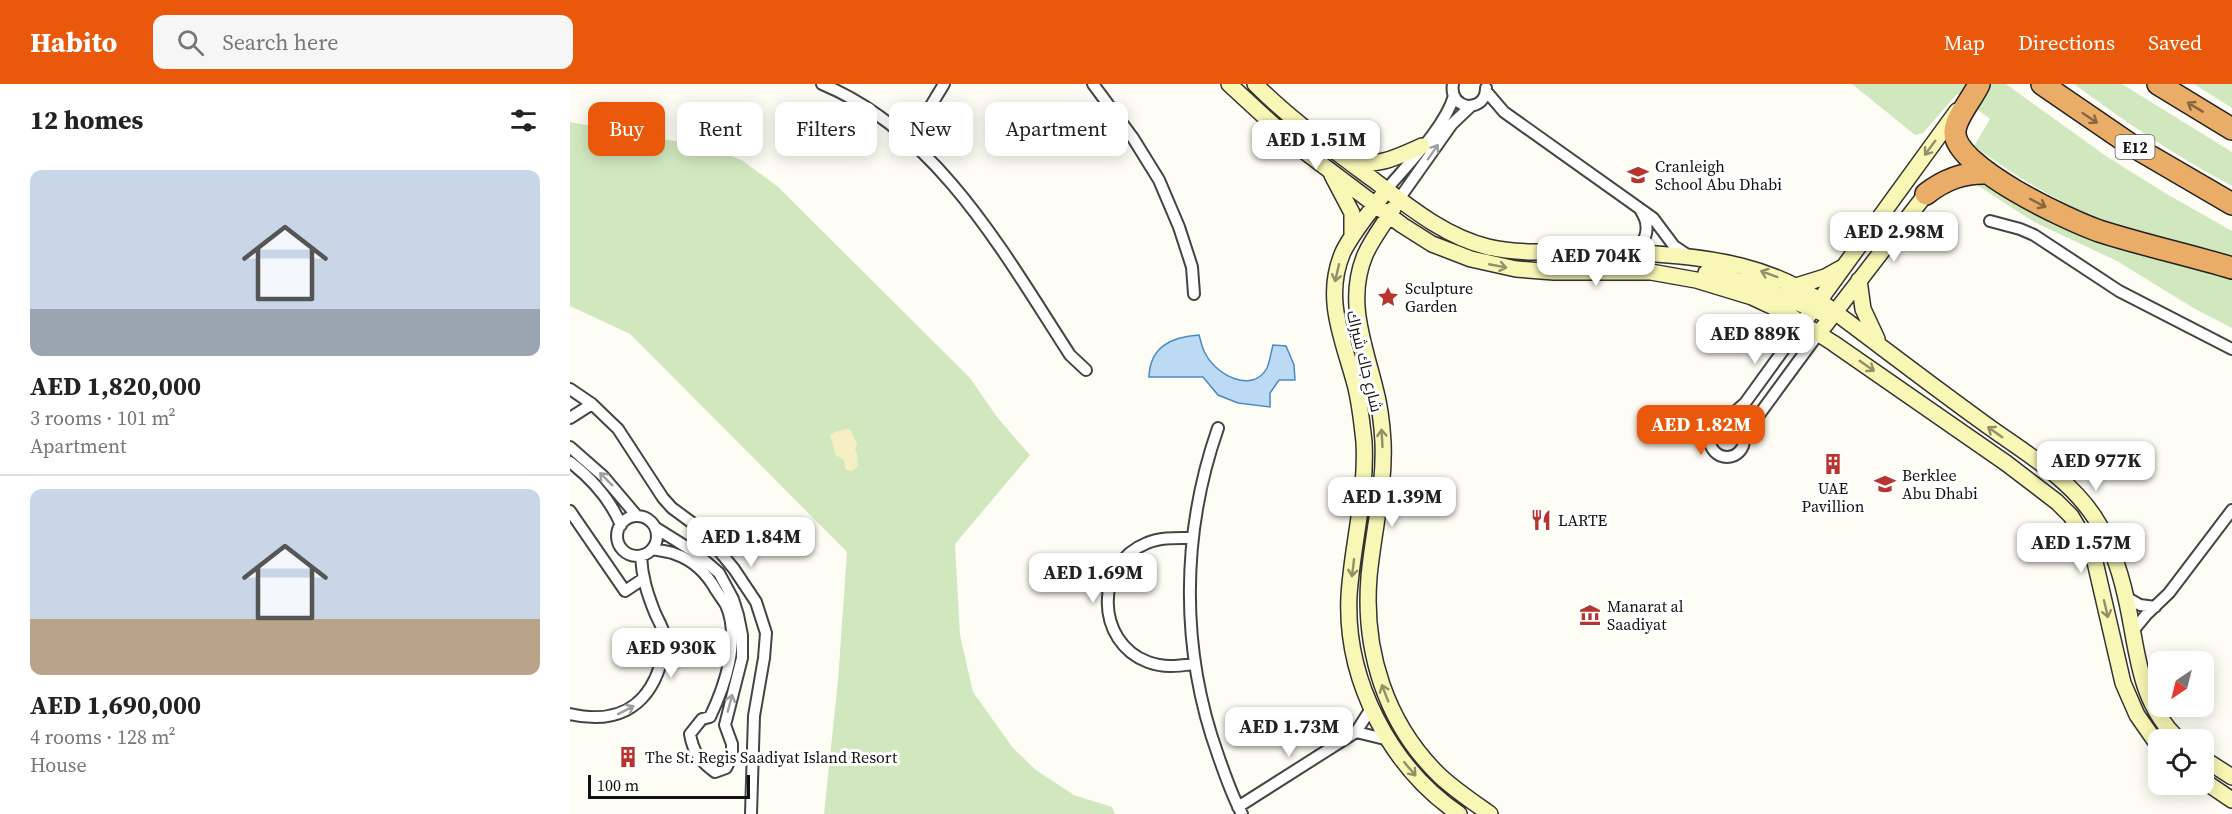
<!DOCTYPE html>
<meta charset="utf-8">
<style>
body{margin:0;font-family:"Source Serif 4",Cairo,serif;background:#f6f6f6;color:#222;height:100vh;display:flex;flex-direction:column;font-size:22px;white-space:nowrap}
*{box-sizing:border-box;margin:0}
p{font-size:20px;color:#767676}
.icon{flex:none;width:33px;height:33px;fill:none;stroke:currentColor;stroke-width:2;stroke-linecap:round;stroke-linejoin:round}
.map{position:relative;flex:1;overflow:hidden}
.drawer{display:flex;flex-direction:column;background:#fff;width:570px}
.drawer>*{flex:none}
.guide{position:absolute;left:18px;top:18px;width:570px;height:54px;display:flex;gap:12px}
.needle{width:39px;rotate:215deg}
.fabs{position:absolute;left:1578px;top:567px;display:grid;gap:12px}
.fabs a{display:grid;place-items:center;width:66px;height:66px;border-radius:12px;background:#fff;box-shadow:0 3px 15px #0003;font-size:30px}
.scale{position:absolute;left:18px;bottom:15px;width:162px;box-sizing:border-box;padding-left:6px;border:3px solid #111;border-top:0;font-size:16px;line-height:21px;white-space:nowrap;color:#111;-webkit-text-stroke:4px #fff;paint-order:stroke}
.price{position:absolute;translate:-50% -51px;padding:0 14px;border-radius:12px;background:#fff;color:#222;font-size:20px;line-height:39px;filter:drop-shadow(0 2px 3px #0008)}
.price::after{content:'';position:absolute;left:50%;top:36px;width:18px;height:14px;margin-left:-9px;background:inherit;clip-path:polygon(0 0,100% 0,50% 100%)}
.price.active{background:#ea580c;color:#fff}
ul{padding:0;list-style:none}
li{display:grid;align-content:center;gap:12px;height:318px;padding:0 30px}
li+li{border-top:2px solid #e0e0e0}
li span{display:grid;place-items:center;height:186px;border-radius:12px;color:#555}
li>.icon{margin-inline-start:auto}
span .icon{width:108px;height:108px;fill:#fffc;stroke-width:1}
li b{font-size:26px}
h2{display:flex;justify-content:space-between;align-items:center;height:72px;padding:0 30px;font-size:26px}
.tag{padding:0 21px;border-radius:12px;background:#fff;box-shadow:0 3px 15px #0003;font-size:21px;line-height:54px}
.tag.active{background:#ea580c;color:#fff}
header{display:flex;align-items:center;gap:36px;box-sizing:border-box;height:84px;padding:0 30px;background:#ea580c;color:#fff}
header strong{font-size:28px}
nav{display:flex;gap:33px;margin-inline-start:auto;font-size:21px}
.search{width:420px;height:54px;background:#f6f6f6;display:flex;align-items:center;gap:15px;box-sizing:border-box;padding:0 21px;border-radius:12px;color:#767676;font-size:22px}
main{display:flex;flex:1;min-height:0}
.map>svg:first-child{display:block}
.green{fill:#d1e8bf}
.sand{fill:#f7efc4}
.water{fill:#bcdaf3;stroke:#488ac5;stroke-width:1.5}
.lines{fill:none;stroke-linecap:round;stroke-linejoin:round}
.street-casing{stroke:#444;stroke-width:14}
.secondary-casing{stroke:#333;stroke-width:18}
.highway-casing{stroke:#222;stroke-width:24}
.street{stroke:#fff;stroke-width:10}
.secondary{stroke:#f9f7b5;stroke-width:15}
.highway{stroke:#eaad67;stroke-width:21}
.oneway{stroke:#886740}
.oneway2{stroke:#91906b}
.oneway3{stroke:#a0a0a0}
.labels{text-anchor:middle;dominant-baseline:central;stroke-width:6;stroke-linejoin:round;paint-order:stroke}
.shield{fill:#fff;stroke:#585858;stroke-width:1.5}
.shield-label{font-size:15px;font-weight:bold;fill:#111}
.poi-label{font-size:16px;fill:#111;stroke:#fff;text-anchor:start}
.street-label{font-size:16px;fill:#111;stroke:#fff}
</style>
<header>
<strong>Habito</strong>
<div class="search"><svg class="icon" aria-label="search" viewBox="0 0 24 24"><circle cx="10" cy="10" r="6"/><path d="M15 15l6 6"/></svg>Search here</div>
<nav><a>Map</a><a>Directions</a><a>Saved</a></nav>
</header>
<main>
<section class="drawer">
<h2>12 homes<svg class="icon" aria-label="filters" viewBox="0 0 24 24"><path d="M4 7h16M4 17h16"/><circle cx="9" cy="7" r="2"/><circle cx="15" cy="17" r="2"/></svg></h2>
<ul>
<li><span style="background:linear-gradient(#c9d6e8 75%,#9aa5b1 0)"><svg class="icon" aria-label="home" viewBox="0 0 24 24"><path d="M3 11l9-7 9 7M6 9v11h12V9"/></svg></span><div><b>AED 1,820,000</b><p>3 rooms · 101 m²</p><p>Apartment</p></div></li>
<li><span style="background:linear-gradient(#c9d6e8 70%,#b9a48a 0)"><svg class="icon" aria-label="home" viewBox="0 0 24 24"><path d="M3 11l9-7 9 7M6 9v11h12V9"/></svg></span><div><b>AED 1,690,000</b><p>4 rooms · 128 m²</p><p>House</p></div></li>
</ul>
</section>
<div class="map">
<svg width="1662" height="730" viewBox="0 0 1662 730">
<rect width="100%" height="100%" fill="#fefdf5"/>
<path class="green" d="M1282,0H1436L1536,72L1595,109L1662,147V178C1611,163 1558,148 1510,126C1472,109 1437,86 1404,62L1420,35L1387,10L1353,49L1345,51Z
M1504,0H1552L1662,68V102C1607,73 1554,37 1504,0Z
M1624,0H1662V24Z
M0,38L115,59L157,70L173,77L207,102L400,294L427,333L460,371L385,460L390,551L403,608L443,664L466,686L504,711L542,723L545,730H254L268,596L277,468L60,250L0,222Z
M1412,98C1439,116 1467,133 1498,145C1551,166 1607,180 1662,195V244L1625,225L1547,177L1464,138L1407,101Z"/>
<path class="sand" d="M277,345L281,347L287,360L285,366L287,370L288,382L282,387L276,386L274,376L266,371L260,351L267,347Z"/>
<path class="water" d="M629,251C631,257 632,264 635,269C645,290 682,311 697,284C700,277 701,268 703,261L716,262L724,281L725,296H709L700,309V323L668,319L648,311L633,293H579C580,262 602,253 629,251Z"/>
<g class="lines">
<defs>
<path id="street" d="M252,0C368,48 435,171 500,271L516,286
M523,0L563,54L589,96L609,143L622,183L624,210
M883,0C881,11 886,19 897,22C909,22 916,15 916,4
M916,7L934,28L1083,134L1104,162L1119,172
M339,58L374,0
M816,106C838,80 875,43 884,12
M829,115L882,40L901,22
M1420,137L1450,145L1464,151L1549,207L1662,265
M1063,168C1077,158 1081,142 1071,127
M0,305L22,320L48,345L93,414L102,424L132,446L164,485L186,518L196,549L194,574L184,632L181,730
M0,334L22,320
M1152,339L1175,319L1233,239
M1140 356a17 17 0 1 1 34 0a17 17 0 1 1-34 0Z
M648,344C611,450 610,565 648,671C655,691 662,712 672,730
M1174,355L1183,339L1249,249
M0,363L33,392L67,432
M0,378C22,395 40,415 51,441
M0,427L55,507L73,495
M47 452a20 20 0 1 1 40 0a20 20 0 1 1-40 0Z
M623,454C607,454 591,453 577,459C524,480 525,558 578,578C594,584 608,582 624,580
M83,465C90,467 98,467 105,470C123,476 137,490 146,506C149,511 153,516 156,521C171,555 155,602 140,633L132,635L120,650C123,668 130,677 145,688L156,684L162,672V660L155,641L172,574V551L168,531L163,515L149,489L126,469L86,444
M1556,513L1570,521L1585,523
M1562,548L1576,531L1599,509L1662,426
M0,630C43,640 76,626 90,582C93,573 96,560 94,550C93,544 88,536 85,529C77,509 72,493 71,472
M786,648L819,656
M668,723L786,648L802,623"/>
<path id="secondary" d="M659,0L722,58L832,141L862,160L901,175L946,185L984,188H1081L1126,196L1182,213L1216,229L1263,259L1436,379L1487,418L1501,432L1516,457L1525,478L1553,599L1567,631L1588,661
M685,0C722,37 763,66 805,97C839,123 876,153 918,163C949,170 978,168 1009,167C1035,166 1061,168 1086,170C1145,174 1201,183 1250,217C1304,257 1357,298 1411,337C1450,366 1498,392 1525,434C1540,457 1550,487 1556,514C1568,565 1567,617 1609,656
M781,78C807,84 829,72 852,62
M762,91L782,129V152
M812,112C798,130 783,148 773,168C753,214 773,255 785,300C790,319 792,339 794,358C797,410 782,461 779,512C775,596 820,683 889,730
M823,125C814,140 802,155 795,171C776,217 794,259 805,304C810,322 812,340 813,358C815,404 803,448 799,493C793,567 816,640 870,692C885,706 903,718 920,730
M1136,189L1185,201L1252,229
M1289,196L1293,225L1307,255
M1226,202L1255,193L1273,183
M1233,239L1387,27
M1249,249L1356,110
M1634,675L1662,693
M1634,697L1662,716"/>
<path id="highway" d="M1409,0C1403,14 1384,35 1385,49C1386,84 1498,136 1529,147C1573,161 1618,171 1662,184
M1472,0L1561,61L1662,120
M1588,0L1662,45
M1356,110C1375,95 1394,88 1418,89"/>
</defs>
<use href="#street" class="street-casing"/>
<use href="#secondary" class="secondary-casing"/>
<use href="#highway" class="highway-casing"/>
<use href="#street" class="street"/>
<use href="#secondary" class="secondary"/>
<use href="#highway" class="highway"/>
</g>
<defs><path id="oneway-shaft" d="M-6 0H5M1.5-3L5.5 0L1.5 3" fill="none" stroke-width="1.6" stroke-linecap="round" stroke-linejoin="round" transform="scale(1.5)"/></defs>
<g class="oneway">
<use href="#oneway-shaft" transform="translate(1625 23) rotate(-149)"/>
<use href="#oneway-shaft" transform="translate(1520 34) rotate(34)"/>
<use href="#oneway-shaft" transform="translate(1468 119) rotate(28)"/>
</g>
<g class="oneway2">
<use href="#oneway-shaft" transform="translate(1360 64) rotate(126)"/>
<use href="#oneway-shaft" transform="translate(928 182) rotate(11)"/>
<use href="#oneway-shaft" transform="translate(767 189) rotate(103)"/>
<use href="#oneway-shaft" transform="translate(1199 190) rotate(-160)"/>
<use href="#oneway-shaft" transform="translate(1297 282) rotate(35)"/>
<use href="#oneway-shaft" transform="translate(1425 348) rotate(-145)"/>
<use href="#oneway-shaft" transform="translate(812 354) rotate(-93)"/>
<use href="#oneway-shaft" transform="translate(783 484) rotate(97)"/>
<use href="#oneway-shaft" transform="translate(1536 525) rotate(77)"/>
<use href="#oneway-shaft" transform="translate(815 609) rotate(-111)"/>
<use href="#oneway-shaft" transform="translate(840 685) rotate(50)"/>
</g>
<g class="oneway3">
<use href="#oneway-shaft" transform="translate(863 68) rotate(-55)"/>
<use href="#oneway-shaft" transform="translate(36 395) rotate(-135)"/>
<use href="#oneway-shaft" transform="translate(160 619) rotate(-75)"/>
<use href="#oneway-shaft" transform="translate(56 626) rotate(-27)"/>
</g>
<defs>
<symbol id="school-bare" viewBox="-9 -9 18 18"><path d="M0-5L7-2L0 1L-7-2ZM-4 1L0 2.5L4 1V4Q0 6-4 4Z" fill="#b83431" stroke="#fff" stroke-width="2.5" paint-order="stroke"/></symbol>
<symbol id="sight-bare" viewBox="-9 -9 18 18"><path d="M0-6L1.8-2.2L6-1.7L2.9 1.2L3.7 5.4L0 3.3L-3.7 5.4L-2.9 1.2L-6-1.7L-1.8-2.2Z" fill="#b83431" stroke="#fff" stroke-width="2.5" paint-order="stroke"/></symbol>
<symbol id="building-bare" viewBox="-9 -9 18 18"><path d="M-4-6H4V6H1V3H-1V6H-4ZM-2.5-4.3h1.7v1.8h-1.7ZM.8-4.3h1.7v1.8H.8ZM-2.5-1h1.7V.8h-1.7ZM.8-1h1.7V.8H.8Z" fill="#b83431" stroke="#fff" stroke-width="2.5" paint-order="stroke"/></symbol>
<symbol id="university-bare" viewBox="-9 -9 18 18"><path d="M0-5L7-2L0 1L-7-2ZM-4 1L0 2.5L4 1V4Q0 6-4 4Z" fill="#b83431" stroke="#fff" stroke-width="2.5" paint-order="stroke"/></symbol>
<symbol id="restaurant-bare" viewBox="-9 -9 18 18"><path d="M-5-6h1v4h1v-4h1v4h1v-4h1v5L-1.5 .5V6h-2V.5L-5-1ZM5-6V6H3V1.5H1.5Q1.5-4 5-6Z" fill="#b83431" stroke="#fff" stroke-width="2.5" paint-order="stroke"/></symbol>
<symbol id="museum-bare" viewBox="-9 -9 18 18"><path d="M0-6L6-3V-2H-6V-3ZM-5-1h2V3h-2ZM-1-1h2V3h-2ZM3-1h2V3H3ZM-6 4H6V6H-6Z" fill="#b83431" stroke="#fff" stroke-width="2.5" paint-order="stroke"/></symbol>
</defs>
<g fill-rule="evenodd">
<use href="#school-bare" x="1053" y="76" width="30" height="30"/>
<use href="#sight-bare" x="803" y="198" width="30" height="30"/>
<use href="#building-bare" x="1248" y="365" width="30" height="30"/>
<use href="#university-bare" x="1300" y="385" width="30" height="30"/>
<use href="#restaurant-bare" x="956" y="421" width="30" height="30"/>
<use href="#museum-bare" x="1005" y="516" width="30" height="30"/>
<use href="#building-bare" x="43" y="658" width="30" height="30"/>
</g>
<g class="labels">
<rect class="shield" x="1545.5" y="51" width="39" height="24" rx="4.5"/>
<g class="shield-label">
<text x="1565" y="63">E12</text>
</g>
<g class="poi-label">
<text x="1085" y="82">Cranleigh<tspan x="1085" dy="18">School Abu Dhabi</tspan></text>
<text x="835" y="204">Sculpture<tspan x="835" dy="18">Garden</tspan></text>
<text x="1332" y="391">Berklee<tspan x="1332" dy="18">Abu Dhabi</tspan></text>
<text x="1263" y="404" text-anchor="middle">UAE<tspan x="1263" dy="18">Pavillion</tspan></text>
<text x="988" y="436">LARTE</text>
<text x="1037" y="522">Manarat al<tspan x="1037" dy="18">Saadiyat</tspan></text>
<text x="75" y="673">The St. Regis Saadiyat Island Resort</text>
</g>
<g class="street-label">
<text transform="translate(795 277) rotate(76)">شارع جاك شيراك</text>
</g>
</g>
</svg>
<div class="fabs">
<a><svg class="needle" viewBox="-14 -14 28 28"><path d="M0-13l5 13h-10z" fill="#e53935"/><path d="M0 13l5-13h-10z" fill="#767676"/></svg></a>
<a><svg class="icon" aria-label="locate" viewBox="0 0 24 24"><circle cx="12" cy="12" r="6"/><path d="M12 2v4M12 18v4M2 12h4M18 12h4"/></svg></a>
</div>
<div class="scale">100 m</div>
<b class="price" style="left:746px;top:87px">AED 1.51M</b>
<b class="price" style="left:1324px;top:179px">AED 2.98M</b>
<b class="price" style="left:1026px;top:203px">AED 704K</b>
<b class="price" style="left:1185px;top:281px">AED 889K</b>
<b class="price active" style="left:1131px;top:372px">AED 1.82M</b>
<b class="price" style="left:1526px;top:408px">AED 977K</b>
<b class="price" style="left:822px;top:444px">AED 1.39M</b>
<b class="price" style="left:181px;top:484px">AED 1.84M</b>
<b class="price" style="left:1511px;top:490px">AED 1.57M</b>
<b class="price" style="left:523px;top:520px">AED 1.69M</b>
<b class="price" style="left:101px;top:595px">AED 930K</b>
<b class="price" style="left:719px;top:674px">AED 1.73M</b>
<div class="guide">
<a class="tag active">Buy</a>
<a class="tag">Rent</a>
<a class="tag">Filters</a>
<a class="tag">New</a>
<a class="tag">Apartment</a>
</div>
</div>
</main>
